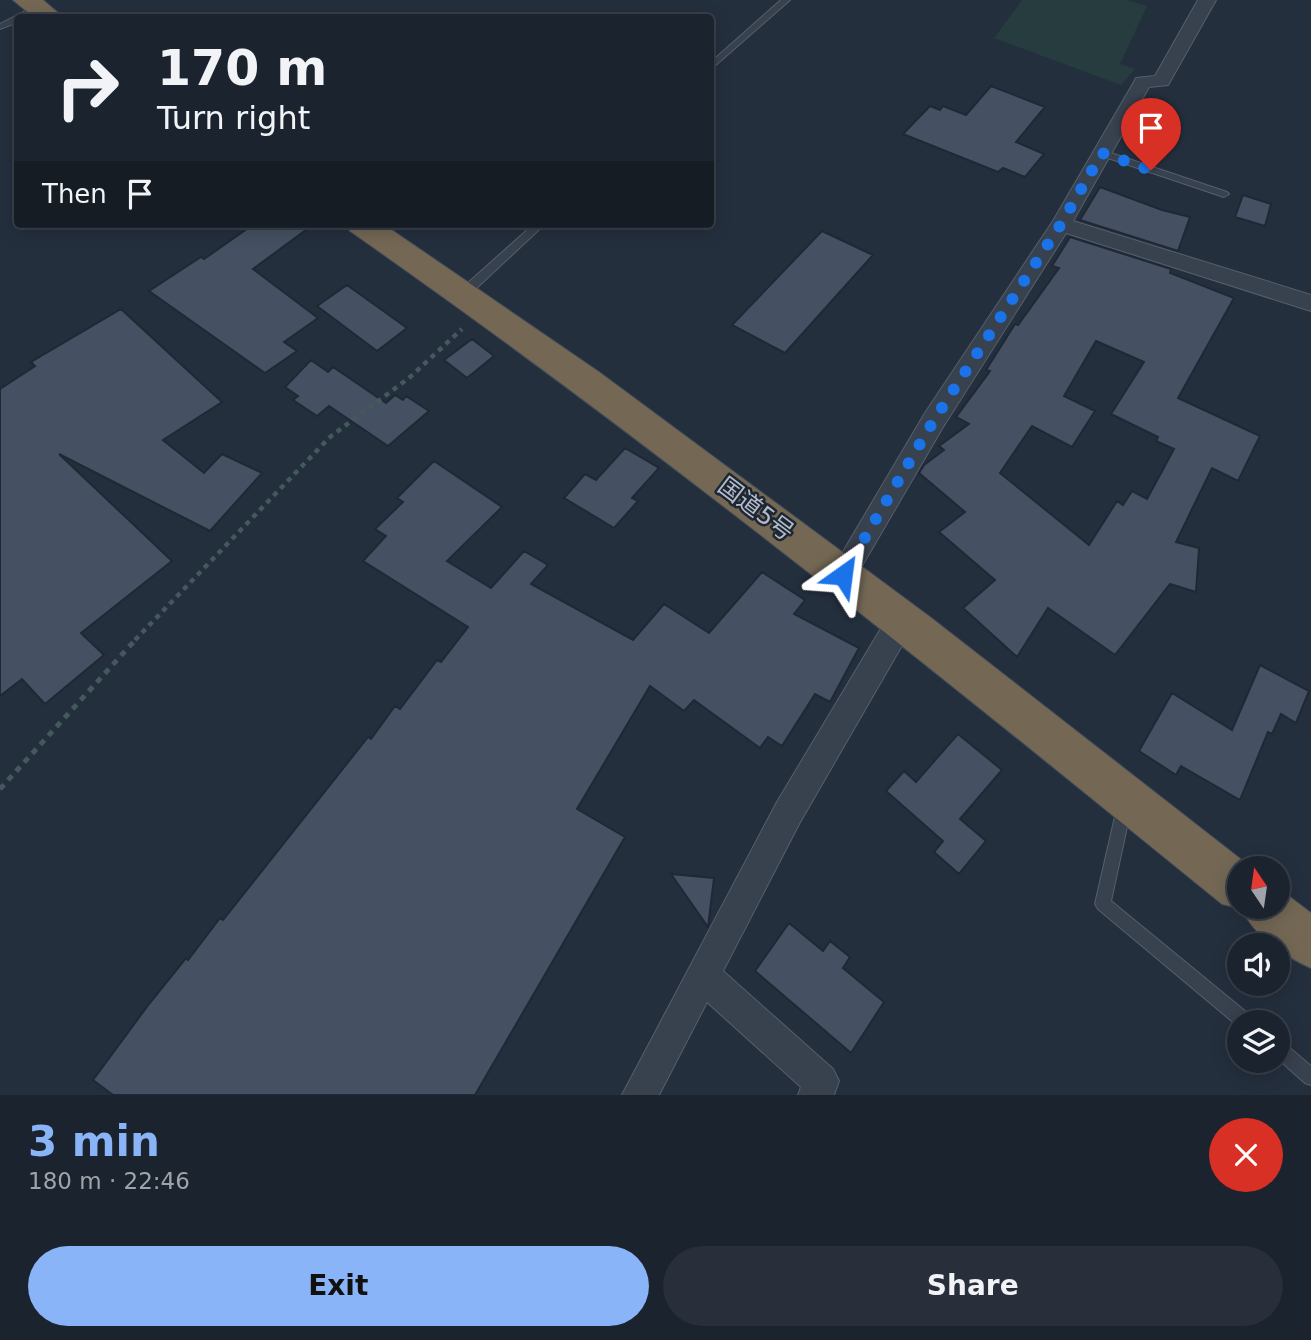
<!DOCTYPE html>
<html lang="en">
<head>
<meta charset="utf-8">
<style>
	body { margin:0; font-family:"DejaVu Sans","Noto Sans JP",sans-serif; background:#282f3a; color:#f1f3f6; height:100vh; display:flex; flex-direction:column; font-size:26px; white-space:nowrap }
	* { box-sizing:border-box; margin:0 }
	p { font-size:23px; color:#a0a4aa }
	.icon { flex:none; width:38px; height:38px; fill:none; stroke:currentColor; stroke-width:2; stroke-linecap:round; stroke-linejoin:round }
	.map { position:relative; height:1095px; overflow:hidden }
	.side { display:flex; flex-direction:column; background:#1b232e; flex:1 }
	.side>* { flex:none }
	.top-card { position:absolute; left:14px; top:14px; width:700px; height:214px; border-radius:7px; box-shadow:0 4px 18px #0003,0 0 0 2px #39404a; background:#1b232e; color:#f1f3f6; overflow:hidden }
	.needle { width:46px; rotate:347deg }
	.fabs { position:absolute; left:1227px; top:856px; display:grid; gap:14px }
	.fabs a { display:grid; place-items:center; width:63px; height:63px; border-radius:50%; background:#1b232e; box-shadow:0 4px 18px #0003,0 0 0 2px #39404a; font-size:35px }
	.pin { position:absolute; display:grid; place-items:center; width:60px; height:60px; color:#fff; margin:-72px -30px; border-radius:50% 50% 50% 0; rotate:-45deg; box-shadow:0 0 7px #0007 }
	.pin .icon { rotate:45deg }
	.me { position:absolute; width:77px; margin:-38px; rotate:31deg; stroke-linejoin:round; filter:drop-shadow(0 0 5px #0008) }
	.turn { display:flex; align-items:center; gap:24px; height:147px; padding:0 28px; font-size:32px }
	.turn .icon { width:91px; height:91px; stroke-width:2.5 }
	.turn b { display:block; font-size:49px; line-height:60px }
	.then { display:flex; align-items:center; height:66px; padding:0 28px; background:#0003; gap:14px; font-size:26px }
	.round { display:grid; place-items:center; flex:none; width:74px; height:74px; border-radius:37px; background:#282f3a }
	.head { display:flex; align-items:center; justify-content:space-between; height:119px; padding:0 28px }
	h1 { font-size:42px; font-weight:800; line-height:52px; color:#8ab4f8 }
	.primary-button { display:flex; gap:14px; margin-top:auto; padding:14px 28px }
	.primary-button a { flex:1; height:80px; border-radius:42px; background:#8ab4f8; color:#111; font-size:28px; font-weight:800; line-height:80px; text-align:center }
	.primary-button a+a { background:#282f3a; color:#f1f3f6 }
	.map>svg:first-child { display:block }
	.green { fill:#263c3f }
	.building { fill:#455162; stroke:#1f2835; stroke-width:2; fill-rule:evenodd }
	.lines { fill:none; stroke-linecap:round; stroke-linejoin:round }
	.lane-casing { stroke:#565f6c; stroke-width:2 }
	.street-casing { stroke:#565f6c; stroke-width:2 }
	.highway-casing { stroke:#434c59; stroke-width:2 }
	.path-far1 { stroke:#44595c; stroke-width:4.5; stroke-dasharray:5 5; stroke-linecap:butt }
	.path { stroke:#44595c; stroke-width:5; stroke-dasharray:6 6; stroke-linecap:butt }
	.lane { fill:#38414e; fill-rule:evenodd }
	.street { fill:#38414e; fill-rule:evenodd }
	.highway { fill:#746855; fill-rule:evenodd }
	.route { stroke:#1a73e8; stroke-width:12; stroke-dasharray:0 21.6 }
	.labels { text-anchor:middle; stroke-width:5; stroke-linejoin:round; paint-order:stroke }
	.street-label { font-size:24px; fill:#b4bcc9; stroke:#1d2633 }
</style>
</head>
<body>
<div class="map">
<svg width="1311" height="1095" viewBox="0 0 1311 1095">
	<rect width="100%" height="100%" fill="#242f3e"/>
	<!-- green -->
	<path class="green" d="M 1022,0 L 1127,0 L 1147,6 L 1120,64 L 1135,69 L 1121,85 L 994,38 Z"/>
	<!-- building -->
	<path class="building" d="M 991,86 L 1045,107 L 1016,142 L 1044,154 L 1025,177 L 1003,168 L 998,172 L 903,134 L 930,106 L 940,110 L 943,106 L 966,115 Z
		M 1100,187 L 1162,210 L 1190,217 L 1178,251 L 1080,220 Z
		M 1243,195 L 1271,204 L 1265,226 L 1235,217 Z
		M 254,224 L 314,224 L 253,269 L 318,318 L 284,342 L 297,351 L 265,373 L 149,291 L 201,257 L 204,259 Z
		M 822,231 L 873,255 L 785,353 L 732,325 Z
		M 1070,237 L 1171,269 L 1170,273 L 1234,298 L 1178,398 L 1260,436 L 1238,481 L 1212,468 L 1176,542 L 1199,548 L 1196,592 L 1170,584 L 1115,655 L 1048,608 L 1017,657 L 963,608 L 995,580 L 939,532 L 965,512 L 919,473 L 924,465 L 944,450 L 939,446 L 969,424 L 956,417 L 990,371 L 986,370 L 1015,324 L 1018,325 L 1059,268 L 1052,266 ZM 1096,341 L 1144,362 L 1111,414 L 1158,437 L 1156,441 L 1174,449 L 1147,499 L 1132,491 L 1123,505 L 1117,501 L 1089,545 L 1000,473 L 1032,426 L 1072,447 L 1095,411 L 1064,396 Z
		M 347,285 L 407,328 L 377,351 L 317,306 Z
		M 121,309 L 222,402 L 163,440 L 204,473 L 222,454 L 262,473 L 210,531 L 59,454 L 172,561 L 81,633 L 104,655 L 45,704 L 22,679 L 0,696 L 0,389 L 35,366 L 31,362 Z
		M 472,339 L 494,356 L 467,378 L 444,360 Z
		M 311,360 L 328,372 L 333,367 L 386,403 L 395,395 L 403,400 L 406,396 L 429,411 L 388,446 L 329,406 L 317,416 L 293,400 L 298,396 L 285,387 Z
		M 625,448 L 659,468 L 632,498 L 638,501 L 614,528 L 564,498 L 585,474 L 596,480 Z
		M 434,461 L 502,507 L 447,561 L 491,588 L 524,551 L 548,565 L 531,584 L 633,640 L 664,604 L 709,633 L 762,572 L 805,600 L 794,614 L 859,648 L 830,702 L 815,694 L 782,746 L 768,737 L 760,748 L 694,700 L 684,711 L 650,686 L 577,809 L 625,837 L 475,1095 L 113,1095 L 93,1080 L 149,1004 L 186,958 L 188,960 L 220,918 L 223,920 L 368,737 L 371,739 L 395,706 L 400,709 L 437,660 L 441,662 L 468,627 L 363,561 L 386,536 L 375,529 L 403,502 L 397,498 Z
		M 1260,665 L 1309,691 L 1296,723 L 1281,714 L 1272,734 L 1268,732 L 1240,800 L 1181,766 L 1176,775 L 1139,751 L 1172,693 L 1232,730 Z
		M 958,734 L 1002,770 L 960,819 L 986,841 L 959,874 L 934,852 L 943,841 L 886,791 L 904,771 L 916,782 Z
		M 671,874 L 714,878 L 708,927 Z
		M 789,923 L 823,951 L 830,941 L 850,957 L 843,968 L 884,1002 L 851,1053 L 755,971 Z"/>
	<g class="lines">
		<!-- lane casing -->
		<g class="lane-casing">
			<path id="lane" d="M 781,0 L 790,0 L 710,70 L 710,63 Z
				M 35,6 L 42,8 L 27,18 L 18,18 L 18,22 L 0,29 L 0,24 Z
				M 1102,150 L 1227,192 L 1229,194 L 1224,197 L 1221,196 L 1099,155 L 1097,153 Z
				M 534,224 L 545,224 L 468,296 L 460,296 L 460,290 Z
				M 1124,801 L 1129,803 L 1131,808 L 1111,901 L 1251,1016 L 1253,1022 L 1239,1022 L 1239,1027 L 1098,909 L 1095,904 L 1117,808 L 1119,803 Z
				M 1278,1041 L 1284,1043 L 1311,1066 L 1311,1085 L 1305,1083 L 1278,1059 Z"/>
		</g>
		<!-- street casing -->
		<g class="street-casing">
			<path id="street" d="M 1198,0 L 1216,0 L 1168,85 L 1149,87 L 1073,221 L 1311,295 L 1311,311 L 1066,233 L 943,427 L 852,583 L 843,587 L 834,583 L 830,575 L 834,567 L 925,413 L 1053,221 L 1134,82 L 1136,78 L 1155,76 Z
				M 902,607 L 912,610 L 916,619 L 912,628 L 799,824 L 723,971 L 833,1069 L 839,1081 L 834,1095 L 798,1095 L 801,1087 L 707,1002 L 659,1095 L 622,1095 L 777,802 L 892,610 Z"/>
		</g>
		<!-- highway casing -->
		<g class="highway-casing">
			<path id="highway" d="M 13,0 L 43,0 L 64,18 L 35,18 Z
				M 346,224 L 383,224 L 599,372 L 930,617 L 1252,868 L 1239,868 L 1239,906 L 1278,906 L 1278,888 L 1311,913 L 1311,968 C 1287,958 1252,934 1242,909 L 1222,904 C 937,672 652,442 350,231 Z"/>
		</g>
		<!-- path-far1 -->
		<path class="path-far1" d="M 135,640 L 330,437 L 409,378 L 462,329"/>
		<!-- path -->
		<path class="path" d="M 0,789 L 137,638"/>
		<!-- lane -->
		<use href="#lane" class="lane"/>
		<!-- street -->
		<use href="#street" class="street"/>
		<!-- highway -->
		<use href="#highway" class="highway"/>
	</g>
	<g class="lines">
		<!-- route -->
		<path class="route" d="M 843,575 L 934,420 L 1061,224 L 1102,153 L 1151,170"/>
	</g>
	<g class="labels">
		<!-- street labels -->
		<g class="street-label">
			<text transform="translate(756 509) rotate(37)" y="8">国道5号</text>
		</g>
	</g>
</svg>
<div class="fabs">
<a><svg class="needle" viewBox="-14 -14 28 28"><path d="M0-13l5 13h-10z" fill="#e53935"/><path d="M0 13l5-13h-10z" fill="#a0a4aa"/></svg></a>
<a><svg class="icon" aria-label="sound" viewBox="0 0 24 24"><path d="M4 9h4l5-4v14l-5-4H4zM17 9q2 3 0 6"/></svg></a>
<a><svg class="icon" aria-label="layers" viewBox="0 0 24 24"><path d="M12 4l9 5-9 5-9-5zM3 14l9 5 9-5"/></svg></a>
</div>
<div class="pin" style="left:1151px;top:170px;background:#d93025"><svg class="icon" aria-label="arrive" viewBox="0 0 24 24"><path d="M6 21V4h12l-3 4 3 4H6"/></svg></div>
<svg class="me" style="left:843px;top:575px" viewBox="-20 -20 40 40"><path d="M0-17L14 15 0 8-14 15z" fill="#1a73e8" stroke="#fff" stroke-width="4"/></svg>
<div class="top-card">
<div class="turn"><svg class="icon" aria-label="right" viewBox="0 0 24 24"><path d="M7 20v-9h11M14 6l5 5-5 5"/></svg><div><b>170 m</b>Turn right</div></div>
<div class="then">Then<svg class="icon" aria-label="arrive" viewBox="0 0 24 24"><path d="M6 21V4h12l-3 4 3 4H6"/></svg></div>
</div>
</div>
<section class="side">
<div class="head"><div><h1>3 min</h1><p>180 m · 22:46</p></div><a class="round" style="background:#d93025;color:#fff"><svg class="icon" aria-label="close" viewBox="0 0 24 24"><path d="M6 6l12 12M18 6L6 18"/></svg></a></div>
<div class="primary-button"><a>Exit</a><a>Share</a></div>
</section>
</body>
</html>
